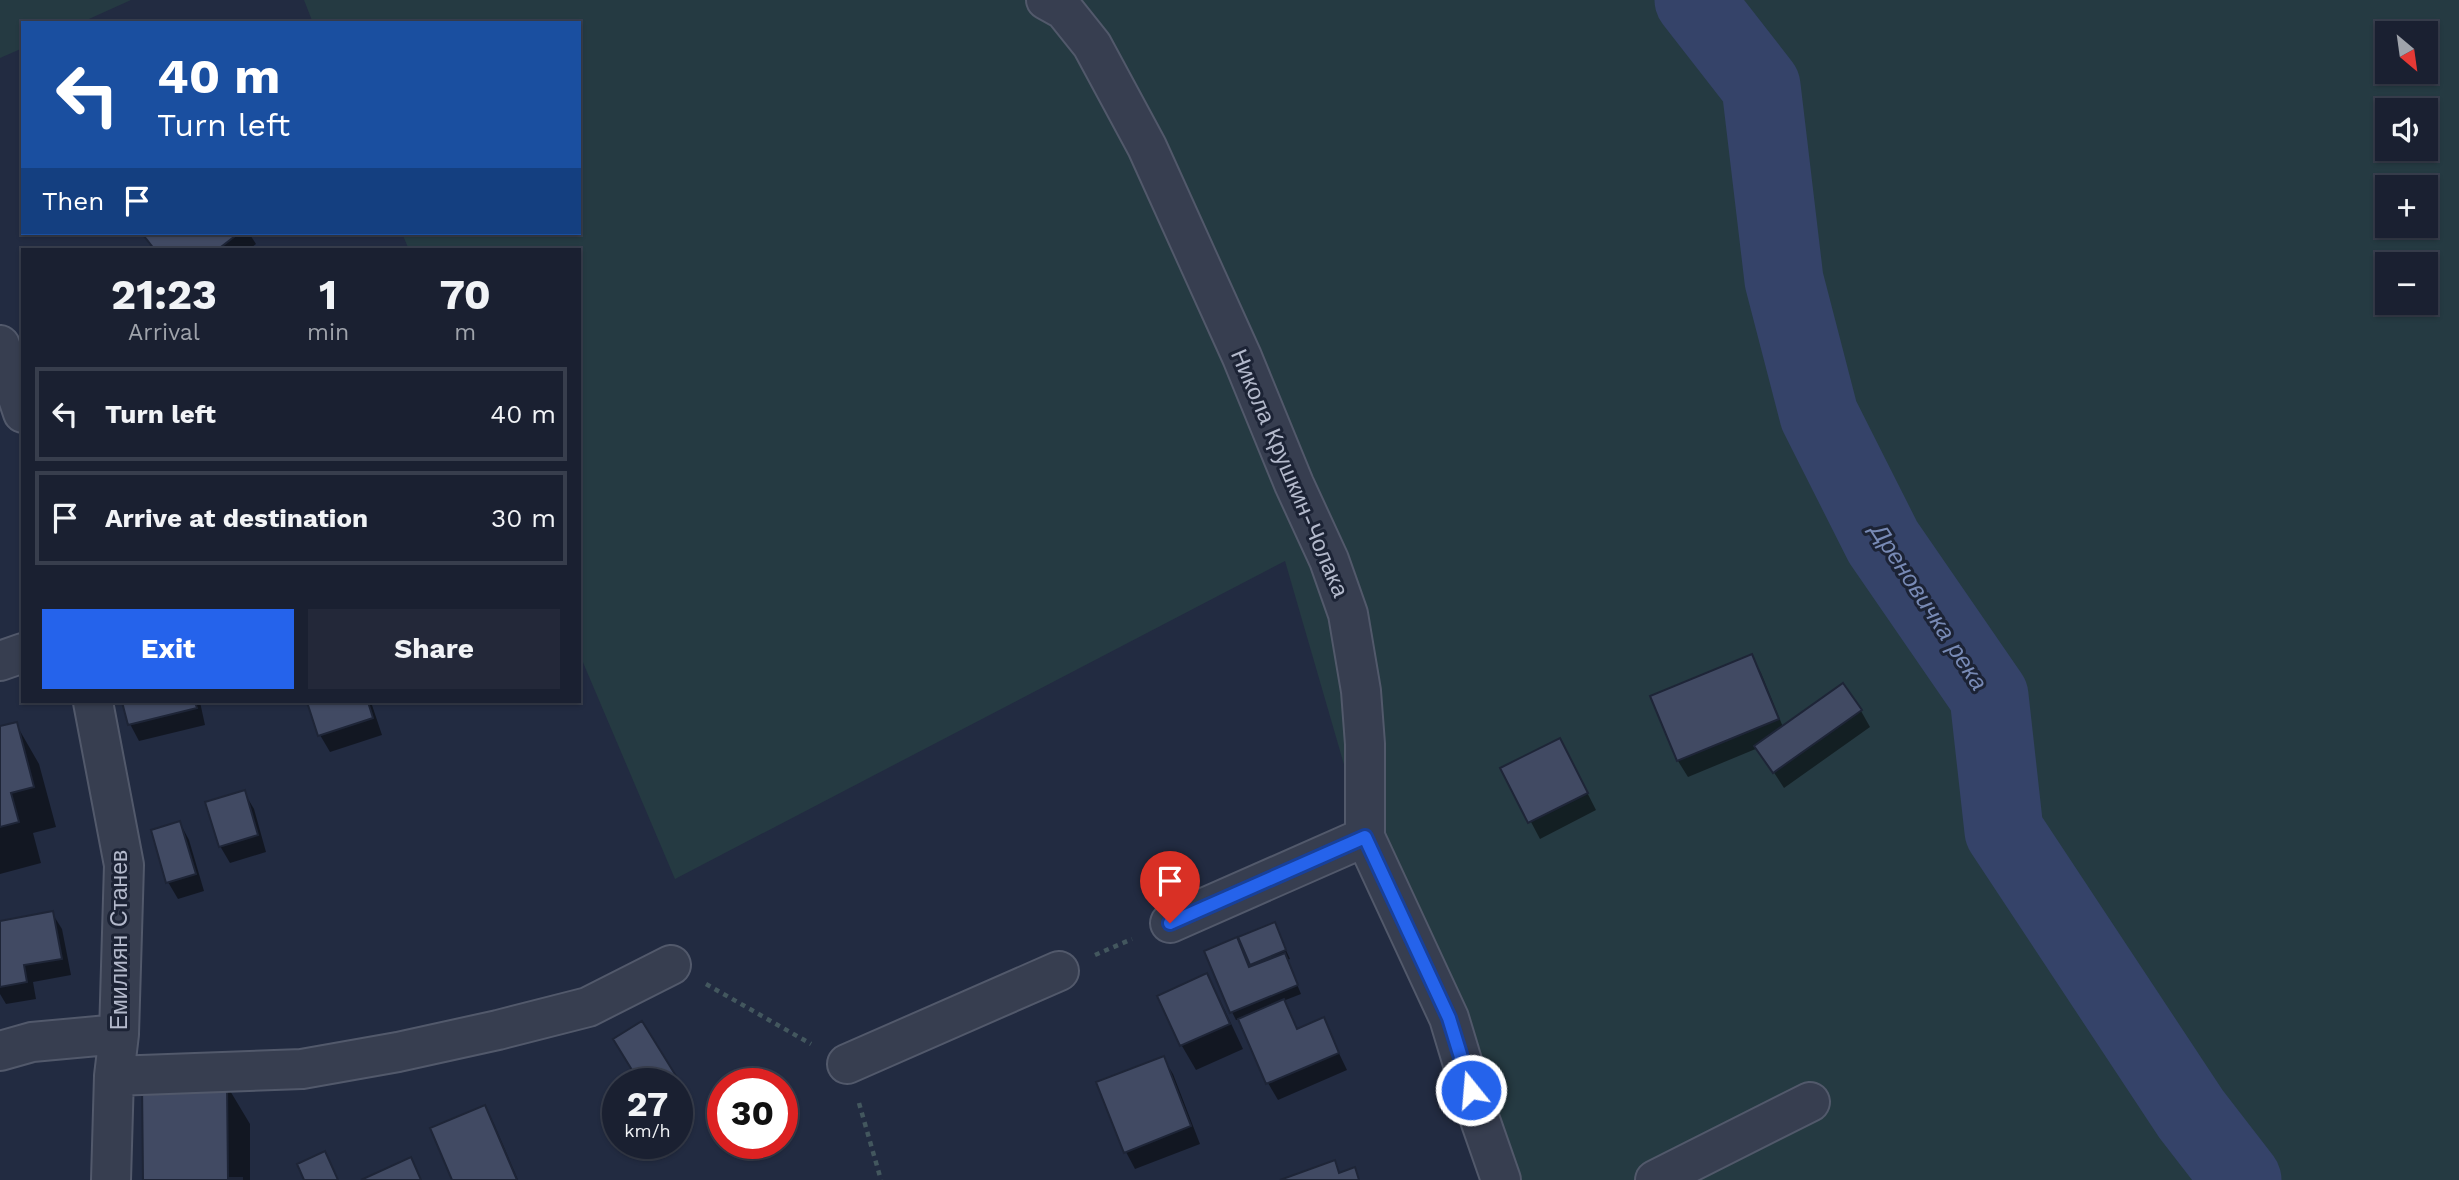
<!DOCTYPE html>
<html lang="en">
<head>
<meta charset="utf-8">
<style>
	body { margin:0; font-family:"Work Sans",sans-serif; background:#232839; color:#f1f3f6; height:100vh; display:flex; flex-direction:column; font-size:26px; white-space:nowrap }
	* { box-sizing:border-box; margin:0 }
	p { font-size:23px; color:#9fa3ab }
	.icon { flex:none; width:38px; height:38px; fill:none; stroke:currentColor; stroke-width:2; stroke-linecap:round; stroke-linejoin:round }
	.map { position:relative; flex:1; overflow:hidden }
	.panel { position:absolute; left:21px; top:248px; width:560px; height:455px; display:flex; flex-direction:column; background:#1a2031; border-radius:0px; box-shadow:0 2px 5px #0004,0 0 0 2px #383e4d }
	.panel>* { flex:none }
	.guide { position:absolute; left:21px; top:21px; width:560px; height:214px; border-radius:0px; box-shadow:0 2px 5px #0004,0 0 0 2px #383e4d; background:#1a4fa0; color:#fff; overflow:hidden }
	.needle { width:46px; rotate:151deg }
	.buttons { position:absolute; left:2375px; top:21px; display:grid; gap:14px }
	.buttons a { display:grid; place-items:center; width:63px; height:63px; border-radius:0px; background:#1a2031; box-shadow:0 2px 5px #0004,0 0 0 2px #383e4d; font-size:35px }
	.speed { position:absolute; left:602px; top:1068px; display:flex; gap:14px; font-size:35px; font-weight:700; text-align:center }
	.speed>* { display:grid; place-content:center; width:91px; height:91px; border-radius:50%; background:#1a2031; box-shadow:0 2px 5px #0004,0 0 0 2px #383e4d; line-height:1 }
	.speed small { font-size:18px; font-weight:400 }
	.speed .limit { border:10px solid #d22; background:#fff; color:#111 }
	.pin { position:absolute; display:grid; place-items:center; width:60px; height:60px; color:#fff; margin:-72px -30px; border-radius:50% 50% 50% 0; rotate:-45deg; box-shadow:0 0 7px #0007 }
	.pin .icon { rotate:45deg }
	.me { position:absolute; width:77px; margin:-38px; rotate:343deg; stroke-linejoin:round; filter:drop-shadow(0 0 5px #0008) }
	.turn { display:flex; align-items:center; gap:24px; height:147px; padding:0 21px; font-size:32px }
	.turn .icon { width:91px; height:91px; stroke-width:2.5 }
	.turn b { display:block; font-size:49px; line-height:60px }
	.then { display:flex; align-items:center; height:66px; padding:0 21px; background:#0003; gap:14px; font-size:26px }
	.eta { display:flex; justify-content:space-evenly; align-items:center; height:119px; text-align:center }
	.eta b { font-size:42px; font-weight:700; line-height:49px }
	.action { display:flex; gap:14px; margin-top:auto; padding:14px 21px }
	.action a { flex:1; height:80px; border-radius:0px; background:#2563eb; color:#fff; font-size:28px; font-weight:700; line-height:80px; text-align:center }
	.action a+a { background:#232839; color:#f1f3f6 }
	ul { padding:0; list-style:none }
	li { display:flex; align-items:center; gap:21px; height:94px; margin:0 14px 10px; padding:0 7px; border:4px solid #383e4d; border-radius:0px }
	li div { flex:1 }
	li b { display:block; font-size:26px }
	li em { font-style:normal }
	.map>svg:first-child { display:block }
	.green { fill:#253a42; fill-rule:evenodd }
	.shadow { fill:#0007 }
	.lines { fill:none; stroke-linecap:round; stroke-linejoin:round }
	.river { stroke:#354369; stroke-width:79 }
	.building { fill:#414a63; stroke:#1e2537; stroke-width:2 }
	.minor-casing { stroke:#52596b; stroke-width:42 }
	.path { stroke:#43575e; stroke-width:4.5; stroke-dasharray:5 5; stroke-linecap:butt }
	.minor { stroke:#373e50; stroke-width:38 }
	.route-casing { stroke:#184099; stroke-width:18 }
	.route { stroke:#2563eb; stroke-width:12 }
	.labels { text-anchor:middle; stroke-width:6; stroke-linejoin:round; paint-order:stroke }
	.street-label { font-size:23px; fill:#b3b9cb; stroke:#1c2335 }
	.water-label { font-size:24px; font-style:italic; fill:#788ab5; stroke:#1c2335 }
</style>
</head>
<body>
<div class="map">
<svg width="2459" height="1180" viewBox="0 0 2459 1180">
	<rect width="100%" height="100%" fill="#222b41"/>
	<!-- green -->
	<path class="green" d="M 0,0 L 131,0 L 80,23 L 23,23 L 23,48 L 0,58 Z
		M 304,0 L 2459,0 L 2459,1180 L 1501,1180 L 1365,837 L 1285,561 L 675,879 L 579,653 L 579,250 L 409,250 L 402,233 L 579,233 L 579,23 L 313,23 ZM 2387,33 L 2426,33 L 2426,72 L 2387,72 ZM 2387,110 L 2426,110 L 2426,149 L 2387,149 ZM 2387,187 L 2426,187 L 2426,226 L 2387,226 ZM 2387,264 L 2426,264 L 2426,303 L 2387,303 Z"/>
	<!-- shadow -->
	<path class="shadow" d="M 151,233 L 249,233 L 256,244 L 248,250 L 154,250 L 147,237 Z
		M 1751,656 L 1761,673 L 1783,727 L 1861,711 L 1870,727 L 1784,788 L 1758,748 L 1688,777 L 1678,761 Z
		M 124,702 L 200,702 L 205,725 L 139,741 L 130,724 Z
		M 309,702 L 371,702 L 382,735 L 330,752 L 320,735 Z
		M 16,724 L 39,764 L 56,827 L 33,833 L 41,863 L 0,874 L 0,728 Z
		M 1569,757 L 1596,810 L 1540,839 L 1503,769 Z
		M 244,792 L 254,809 L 266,852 L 230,863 L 220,846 Z
		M 180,823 L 189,840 L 204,891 L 178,899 L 168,882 Z
		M 52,913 L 62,929 L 71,975 L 33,982 L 36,999 L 6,1004 L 0,994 L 0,923 Z
		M 1274,924 L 1290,959 L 1287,960 L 1301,994 L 1283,1001 L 1298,1030 L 1323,1020 L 1347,1070 L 1278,1100 L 1268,1083 L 1240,1019 L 1236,1020 L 1232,1012 L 1207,952 Z
		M 1206,975 L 1220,1000 L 1243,1049 L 1196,1070 L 1182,1046 L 1159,996 Z
		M 615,1040 L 679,1084 L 689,1101 L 677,1108 L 677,1083 L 641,1083 Z
		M 1163,1058 L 1173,1074 L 1200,1144 L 1135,1169 L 1126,1152 Z
		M 226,1084 L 250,1124 L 250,1180 L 145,1180 Z
		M 485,1107 L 494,1124 L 518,1180 L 454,1180 Z"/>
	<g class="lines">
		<!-- river -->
		<path class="river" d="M 1694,0 L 1761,86 L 1784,280 L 1819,415 L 1883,542 L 1989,696 L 2004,831 L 2191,1114 L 2242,1180"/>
	</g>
	<!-- building -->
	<path class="building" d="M 149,233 L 239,233 L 217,250 L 155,250 L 144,236 Z
		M 1752,654 L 1779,719 L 1677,761 L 1650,696 Z
		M 1843,683 L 1862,710 L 1773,773 L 1754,746 Z
		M 122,702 L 195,702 L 197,708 L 128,725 Z
		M 307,702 L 368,702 L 373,718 L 318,736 Z
		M 17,722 L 34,787 L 11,793 L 19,822 L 0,827 L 0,726 Z
		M 1560,738 L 1588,793 L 1528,823 L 1500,768 Z
		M 245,790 L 258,835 L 219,847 L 205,802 Z
		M 180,821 L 196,874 L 166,883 L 151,830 Z
		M 53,911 L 62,959 L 24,965 L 27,982 L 0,987 L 0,921 Z
		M 1275,922 L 1286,950 L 1250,965 L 1238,937 Z
		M 1237,937 L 1249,967 L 1285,953 L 1298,985 L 1230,1013 L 1204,951 Z
		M 1207,973 L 1230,1024 L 1180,1046 L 1157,996 Z
		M 1284,999 L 1297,1029 L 1324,1017 L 1339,1053 L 1266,1084 L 1238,1019 Z
		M 642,1021 L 681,1084 L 677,1086 L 677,1083 L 640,1083 L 613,1039 Z
		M 1164,1056 L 1191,1126 L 1124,1153 L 1096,1082 Z
		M 227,1082 L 228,1178 L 242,1178 L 242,1180 L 143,1180 L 142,1084 Z
		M 485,1105 L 517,1180 L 452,1180 L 430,1128 Z
		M 325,1151 L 338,1180 L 304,1180 L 297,1164 Z
		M 411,1157 L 421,1180 L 361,1180 Z
		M 1335,1160 L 1339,1173 L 1355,1167 L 1359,1180 L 1280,1180 Z"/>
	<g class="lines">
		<!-- minor casing -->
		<g class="minor-casing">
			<path id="minor" d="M 1046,0 L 1064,10 L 1092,45 L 1147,147 L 1242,357 L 1294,484 L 1329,560 L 1348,614 L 1361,691 L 1365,744 L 1365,837 L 1449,1018 L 1478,1114 L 1501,1180
				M 0,345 L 23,413
				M 0,661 L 23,653
				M 93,702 L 124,865 L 119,1034 L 114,1076 L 111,1180
				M 1170,923 L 1365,837
				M 0,1051 L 32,1042 L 119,1034
				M 847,1064 L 1059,971
				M 114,1076 L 302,1069 L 398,1052 L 498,1030 L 588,1007 L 671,965
				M 1655,1180 L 1810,1102"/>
		</g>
		<!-- path -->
		<path class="path" d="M 1095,955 L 1132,939
			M 706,984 L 811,1044
			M 859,1103 L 881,1180"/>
		<!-- minor -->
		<use href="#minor" class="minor"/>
	</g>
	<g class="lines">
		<!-- route casing -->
		<g class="route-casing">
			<path id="route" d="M 1170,923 L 1365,837 L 1449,1018 L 1471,1090"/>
		</g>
		<!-- route -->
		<use href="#route" class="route"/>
	</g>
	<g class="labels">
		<!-- street labels -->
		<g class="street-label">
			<text transform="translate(1290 473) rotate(67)" y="8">Никола Крушкин-Чолака</text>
			<text transform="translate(119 940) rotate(-90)" y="8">Емилиян Станев</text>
		</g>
		<!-- water labels -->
		<g class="water-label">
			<text transform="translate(1929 607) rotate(57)" y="8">Дреновичка река</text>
		</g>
	</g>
</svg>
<div class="buttons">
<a><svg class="needle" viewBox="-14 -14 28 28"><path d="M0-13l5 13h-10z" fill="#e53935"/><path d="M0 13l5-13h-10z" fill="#9fa3ab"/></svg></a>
<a><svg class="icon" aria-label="sound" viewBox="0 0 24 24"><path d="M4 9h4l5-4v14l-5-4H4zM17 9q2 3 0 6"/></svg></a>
<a>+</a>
<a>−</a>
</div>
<div class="speed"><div>27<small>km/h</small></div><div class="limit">30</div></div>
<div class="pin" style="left:1170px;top:923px;background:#d93025"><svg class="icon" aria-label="arrive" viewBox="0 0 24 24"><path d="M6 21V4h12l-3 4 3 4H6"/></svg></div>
<svg class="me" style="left:1471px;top:1090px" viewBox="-20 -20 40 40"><circle r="17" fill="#2563eb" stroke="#fff" stroke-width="3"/><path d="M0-11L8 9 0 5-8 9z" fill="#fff"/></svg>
<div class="guide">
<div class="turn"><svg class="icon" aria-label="left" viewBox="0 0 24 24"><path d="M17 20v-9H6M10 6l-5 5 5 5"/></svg><div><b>40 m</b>Turn left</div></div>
<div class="then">Then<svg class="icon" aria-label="arrive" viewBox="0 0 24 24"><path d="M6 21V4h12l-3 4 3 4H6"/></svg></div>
</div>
<section class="panel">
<div class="eta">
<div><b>21:23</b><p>Arrival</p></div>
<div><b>1</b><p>min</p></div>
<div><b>70</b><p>m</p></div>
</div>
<ul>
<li><svg class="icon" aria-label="left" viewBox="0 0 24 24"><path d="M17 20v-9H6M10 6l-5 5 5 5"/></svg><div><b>Turn left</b></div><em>40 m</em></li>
<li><svg class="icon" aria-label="arrive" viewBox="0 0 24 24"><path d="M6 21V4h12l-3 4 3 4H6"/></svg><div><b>Arrive at destination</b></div><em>30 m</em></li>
</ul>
<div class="action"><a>Exit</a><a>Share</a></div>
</section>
</div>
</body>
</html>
